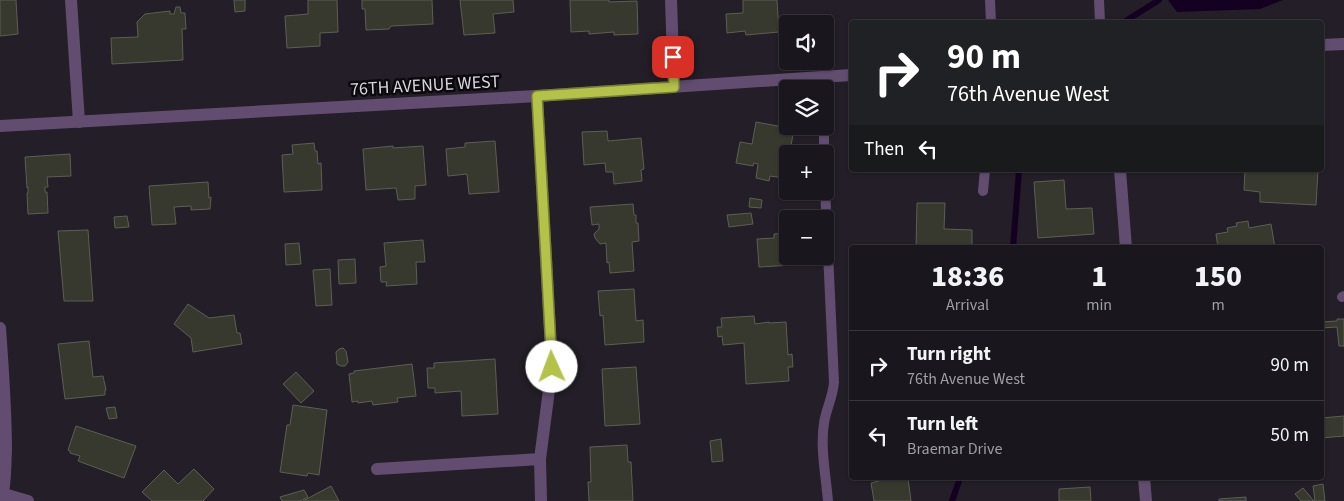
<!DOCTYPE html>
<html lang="en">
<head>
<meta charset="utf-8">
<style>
	body { margin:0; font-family:"Source Sans 3",sans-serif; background:#231f26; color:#f1f3f6; height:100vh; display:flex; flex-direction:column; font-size:19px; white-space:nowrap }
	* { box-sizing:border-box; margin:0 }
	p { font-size:16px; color:#9f9fa4 }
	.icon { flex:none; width:28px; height:28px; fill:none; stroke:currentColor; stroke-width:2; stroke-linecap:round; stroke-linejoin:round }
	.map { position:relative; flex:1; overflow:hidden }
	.sheet { position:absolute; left:849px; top:245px; width:475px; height:235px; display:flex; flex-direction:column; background:#1a161d; border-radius:5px; box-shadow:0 1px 4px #0004,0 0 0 1px #38353b }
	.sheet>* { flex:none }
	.hud { position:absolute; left:849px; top:20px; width:475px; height:152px; border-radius:5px; box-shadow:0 1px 4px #0004,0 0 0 1px #38353b; background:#202124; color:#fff; overflow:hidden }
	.tools { position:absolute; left:779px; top:15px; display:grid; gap:10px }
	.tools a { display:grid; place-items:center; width:55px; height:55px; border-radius:5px; background:#1a161d; box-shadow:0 1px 4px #0004,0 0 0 1px #38353b; font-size:25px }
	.pin { position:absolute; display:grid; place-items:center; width:42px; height:42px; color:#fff; margin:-21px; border-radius:10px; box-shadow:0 2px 8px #0006 }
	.me { position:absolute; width:55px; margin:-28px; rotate:358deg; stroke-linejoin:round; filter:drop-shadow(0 0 4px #0008) }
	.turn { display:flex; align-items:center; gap:18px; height:105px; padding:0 15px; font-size:22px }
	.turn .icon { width:65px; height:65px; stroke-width:2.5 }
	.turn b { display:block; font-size:35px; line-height:42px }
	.then { display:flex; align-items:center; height:48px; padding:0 15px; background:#0003; gap:10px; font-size:19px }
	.eta { display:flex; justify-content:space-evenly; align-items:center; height:85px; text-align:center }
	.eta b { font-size:30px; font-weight:800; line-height:35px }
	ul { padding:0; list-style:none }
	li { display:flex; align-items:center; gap:15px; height:70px; padding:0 15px; border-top:1px solid #38353b }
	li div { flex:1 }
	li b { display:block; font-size:19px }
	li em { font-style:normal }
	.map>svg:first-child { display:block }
	.water { fill:#140021 }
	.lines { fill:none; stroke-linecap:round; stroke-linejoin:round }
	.stream { stroke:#140021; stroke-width:6 }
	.building { fill:#37392e; stroke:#5d5f53 }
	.service { stroke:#624d71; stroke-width:10 }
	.minor { stroke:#624d71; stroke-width:12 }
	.tertiary { stroke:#624d71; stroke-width:12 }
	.route-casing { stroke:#767e30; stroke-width:12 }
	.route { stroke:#b5c24a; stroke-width:9 }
	.labels { text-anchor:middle; stroke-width:5; stroke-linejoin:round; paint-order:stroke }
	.street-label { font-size:18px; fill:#d8d5db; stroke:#0b090d }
</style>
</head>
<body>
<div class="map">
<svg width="1344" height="501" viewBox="0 0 1344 501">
	<rect width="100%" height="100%" fill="#231e27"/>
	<!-- water -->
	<path class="water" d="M 1168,0 L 1283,0 L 1260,9 L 1177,12 Z"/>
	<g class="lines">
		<!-- stream -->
		<path class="stream" d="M 1124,22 L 1159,0
			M 1013,248 L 1019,170
			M 952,501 L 960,478"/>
	</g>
	<!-- building -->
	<path class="building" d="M 0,0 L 16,0 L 18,34 L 0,36 Z
		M 234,0 L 245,0 L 245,11 L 235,12 Z
		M 308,0 L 337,0 L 338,32 L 320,33 L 320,46 L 287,48 L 285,16 L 308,14 Z
		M 362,0 L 432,0 L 433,24 L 391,26 L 389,29 L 366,30 L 365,9 L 362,9 Z
		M 460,0 L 513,0 L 514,12 L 493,14 L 495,33 L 464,35 Z
		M 570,0 L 609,0 L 609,2 L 637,1 L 638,34 L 614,35 L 614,32 L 589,34 L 589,31 L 571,32 Z
		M 743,0 L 777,0 L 779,32 L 746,35 L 745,31 L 727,33 L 726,14 L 743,13 Z
		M 176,7 L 180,7 L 181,13 L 185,13 L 186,29 L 182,29 L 183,60 L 112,64 L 111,38 L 138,37 L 137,22 L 145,14 L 170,11 L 170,14 L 174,14 Z
		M 756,122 L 794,129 L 790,151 L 788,154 L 784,178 L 770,176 L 769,181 L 756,178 L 758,164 L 754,163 L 753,166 L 736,163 L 740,142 L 752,144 Z
		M 607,131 L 608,141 L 641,138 L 644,169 L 641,170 L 642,181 L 614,184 L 613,172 L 606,172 L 605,163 L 584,165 L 582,132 Z
		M 495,141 L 499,192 L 469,194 L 467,174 L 448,176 L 446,149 L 465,147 L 465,143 Z
		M 314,143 L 315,151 L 317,151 L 318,164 L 321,163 L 322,190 L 284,192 L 282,155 L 293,154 L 292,145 Z
		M 393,146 L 393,148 L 423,146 L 426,185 L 415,186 L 415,199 L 398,200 L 396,188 L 366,190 L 363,149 Z
		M 70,154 L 71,176 L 47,177 L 48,187 L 45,187 L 45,192 L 47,192 L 48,213 L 28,214 L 27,193 L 28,193 L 28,187 L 27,188 L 25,157 Z
		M 1245,170 L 1318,170 L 1316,205 L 1260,202 L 1260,192 L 1244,190 Z
		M 1064,180 L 1066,209 L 1092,208 L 1094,234 L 1038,238 L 1034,182 Z
		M 208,182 L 209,198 L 211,197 L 210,209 L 191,210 L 191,206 L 174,207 L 176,224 L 152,225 L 149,186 Z
		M 750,198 L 762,200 L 761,208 L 749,207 Z
		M 917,203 L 945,203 L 944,229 L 972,230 L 972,248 L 916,248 Z
		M 633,204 L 634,215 L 636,215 L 636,223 L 638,223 L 639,241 L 632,242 L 634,271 L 610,273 L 609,262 L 607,263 L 606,243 L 600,244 L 595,238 L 594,234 L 599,229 L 599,224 L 592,225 L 590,207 Z
		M 751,213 L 753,224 L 729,227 L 727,215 Z
		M 127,216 L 129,227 L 115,228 L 114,217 Z
		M 1248,221 L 1249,228 L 1271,224 L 1275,248 L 1218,248 L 1216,234 L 1228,232 L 1227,228 L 1237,226 L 1236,223 Z
		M 88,230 L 93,301 L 64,301 L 58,231 Z
		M 788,233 L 788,256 L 810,256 L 810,264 L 759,267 L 757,239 L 774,238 L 774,234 Z
		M 423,240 L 425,262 L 416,262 L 417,284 L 386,286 L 387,282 L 381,282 L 380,267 L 386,266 L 384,243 Z
		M 299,243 L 301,264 L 286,265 L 285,244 Z
		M 355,259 L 356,283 L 339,284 L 338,260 Z
		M 330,269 L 332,305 L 316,306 L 313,270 Z
		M 634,289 L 636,321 L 643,320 L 644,342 L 605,345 L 603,315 L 600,316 L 598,291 Z
		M 188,304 L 209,318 L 234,315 L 237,333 L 240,333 L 242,344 L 193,352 L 191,338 L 174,324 Z
		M 754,316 L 755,324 L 769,322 L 769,323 L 786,322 L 788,355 L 792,354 L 793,367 L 788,367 L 789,381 L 746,384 L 744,343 L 723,345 L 722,336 L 718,337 L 717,327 L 722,327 L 721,318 Z
		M 1337,319 L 1344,319 L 1344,346 L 1339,346 L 1337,327 L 1321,328 L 1321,322 L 1337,321 Z
		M 89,341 L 93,377 L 103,376 L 106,390 L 105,390 L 105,395 L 65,399 L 58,344 Z
		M 343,348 L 346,351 L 348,362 L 345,366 L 341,366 L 337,364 L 336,352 L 339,349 Z
		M 495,359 L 498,414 L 462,416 L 461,391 L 435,393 L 435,388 L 428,388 L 427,368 L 434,368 L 434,363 Z
		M 412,364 L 416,396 L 397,398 L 398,402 L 373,405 L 372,401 L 358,403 L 358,401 L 352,402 L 349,374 L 354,373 L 354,371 Z
		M 636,367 L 640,424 L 605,426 L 602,369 Z
		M 296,372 L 314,391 L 301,403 L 283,384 Z
		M 293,405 L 327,410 L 319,475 L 308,473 L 307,476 L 280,472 L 287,425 L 290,425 Z
		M 115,407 L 117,418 L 109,419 L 106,408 Z
		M 1344,416 L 1344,436 L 1321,438 L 1321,418 Z
		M 76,426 L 136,446 L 124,478 L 78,461 L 80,456 L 70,453 L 70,451 L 68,450 Z
		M 721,439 L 723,461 L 712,462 L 710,441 Z
		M 627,445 L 628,462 L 631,462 L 633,501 L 589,501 L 588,482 L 591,482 L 590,447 Z
		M 194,469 L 214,489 L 203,501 L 152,501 L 142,492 L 164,470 L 178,484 Z
		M 874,478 L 908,478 L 911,501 L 874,501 L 871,483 L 879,481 L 878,479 L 874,479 Z
		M 1323,484 L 1325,501 L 1315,501 L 1313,486 Z
		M 331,486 L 339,501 L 303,501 Z
		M 1090,487 L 1091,501 L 1059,501 L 1059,489 Z
		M 1303,488 L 1314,501 L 1301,501 L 1295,494 Z
		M 304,490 L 308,497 L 300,501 L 282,501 L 280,497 Z
		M 1246,497 L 1246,501 L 1219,501 L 1219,499 Z"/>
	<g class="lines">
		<!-- service -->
		<path class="service" d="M 990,0 L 991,22
			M 1099,0 L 1100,22
			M 824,77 L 824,89
			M 824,126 L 824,154
			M 825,188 L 834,382 C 833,397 826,409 824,423 C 820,447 826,477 828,501
			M 983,191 L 985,170
			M 1342,297 L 1344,296"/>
		<!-- minor -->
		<path class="minor" d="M 71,0 L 79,122
			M 671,0 L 674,87
			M 537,96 L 552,367 L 540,459 L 541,501
			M 1120,170 L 1126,248
			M 0,328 C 3,369 6,410 6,451 C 5,467 6,486 1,501
			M 377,469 L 540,459
			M 1144,478 L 1146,501
			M 4,494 L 28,501"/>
		<!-- tertiary -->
		<path class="tertiary" d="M 1321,45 L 1344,44
			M 0,126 L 537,96 L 851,75"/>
	</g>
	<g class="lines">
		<!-- route casing -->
		<g class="route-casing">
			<path id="route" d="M 552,367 L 537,96 L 674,87 L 673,57"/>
		</g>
		<!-- route -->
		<use href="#route" class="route"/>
	</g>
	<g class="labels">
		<!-- street labels -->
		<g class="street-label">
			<text transform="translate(425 85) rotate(-3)" y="6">76TH AVENUE WEST</text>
		</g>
	</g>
</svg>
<div class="tools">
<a><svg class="icon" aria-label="sound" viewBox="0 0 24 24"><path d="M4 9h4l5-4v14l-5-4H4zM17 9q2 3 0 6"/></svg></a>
<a><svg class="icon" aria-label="layers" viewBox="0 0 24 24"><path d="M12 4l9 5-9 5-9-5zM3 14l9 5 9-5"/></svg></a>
<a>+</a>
<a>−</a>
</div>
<div class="pin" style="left:673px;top:57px;background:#d93025"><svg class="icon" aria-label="arrive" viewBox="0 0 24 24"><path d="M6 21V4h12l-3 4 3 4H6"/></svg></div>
<svg class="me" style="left:552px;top:367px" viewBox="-20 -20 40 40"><circle r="19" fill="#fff"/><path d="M0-13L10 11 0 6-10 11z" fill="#b5c24a"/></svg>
<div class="hud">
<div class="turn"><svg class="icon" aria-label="right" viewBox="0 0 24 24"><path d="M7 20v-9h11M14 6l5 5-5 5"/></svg><div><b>90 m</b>76th Avenue West</div></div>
<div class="then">Then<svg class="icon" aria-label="left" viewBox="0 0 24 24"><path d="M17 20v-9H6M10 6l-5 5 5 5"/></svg></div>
</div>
<section class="sheet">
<div class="eta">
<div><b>18:36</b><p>Arrival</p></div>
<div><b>1</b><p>min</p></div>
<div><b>150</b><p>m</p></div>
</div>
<ul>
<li><svg class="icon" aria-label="right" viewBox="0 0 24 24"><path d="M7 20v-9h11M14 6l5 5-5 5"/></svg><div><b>Turn right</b><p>76th Avenue West</p></div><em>90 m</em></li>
<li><svg class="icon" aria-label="left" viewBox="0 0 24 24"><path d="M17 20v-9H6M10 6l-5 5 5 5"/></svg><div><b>Turn left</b><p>Braemar Drive</p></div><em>50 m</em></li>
</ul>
</section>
</div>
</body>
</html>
